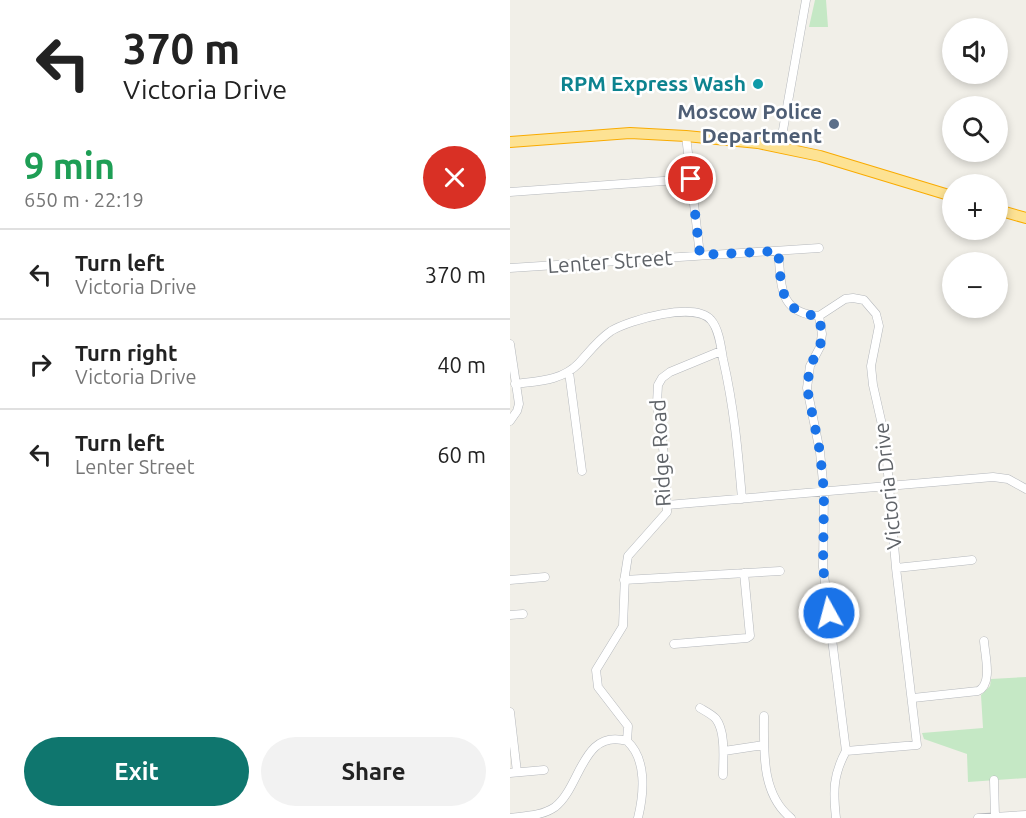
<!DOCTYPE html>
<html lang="en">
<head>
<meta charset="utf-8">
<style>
	body { margin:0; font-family:Ubuntu,sans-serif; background:#f2f2f2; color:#222; height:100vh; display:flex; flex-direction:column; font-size:22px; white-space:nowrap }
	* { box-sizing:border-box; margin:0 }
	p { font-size:20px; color:#767676 }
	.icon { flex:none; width:33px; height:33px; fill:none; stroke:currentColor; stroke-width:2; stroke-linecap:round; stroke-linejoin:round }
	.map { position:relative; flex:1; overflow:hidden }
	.panel { display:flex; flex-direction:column; background:#fff; width:510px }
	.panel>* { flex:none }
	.top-card { background:#fff; color:#222; overflow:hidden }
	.buttons { position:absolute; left:432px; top:18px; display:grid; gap:12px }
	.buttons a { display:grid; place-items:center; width:66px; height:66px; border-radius:50%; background:#fff; box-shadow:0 3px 9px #0003; font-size:30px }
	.pin { position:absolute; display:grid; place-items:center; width:51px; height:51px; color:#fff; margin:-26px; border:3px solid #fff; border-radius:50%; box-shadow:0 2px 6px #0007 }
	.me { position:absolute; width:66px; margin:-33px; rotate:353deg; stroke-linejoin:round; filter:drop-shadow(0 0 4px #0008) }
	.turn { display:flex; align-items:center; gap:21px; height:126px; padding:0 24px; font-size:27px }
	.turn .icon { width:78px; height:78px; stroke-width:2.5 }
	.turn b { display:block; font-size:42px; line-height:51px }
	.round { display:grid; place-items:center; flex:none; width:63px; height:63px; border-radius:32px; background:#f2f2f2 }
	.head { display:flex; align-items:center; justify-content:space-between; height:102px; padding:0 24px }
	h1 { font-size:36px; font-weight:700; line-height:45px; color:#1e9e55 }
	.button { display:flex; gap:12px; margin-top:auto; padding:12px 24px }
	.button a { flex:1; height:69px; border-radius:36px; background:#0f766e; color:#fff; font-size:24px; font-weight:700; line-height:69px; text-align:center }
	.button a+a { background:#f2f2f2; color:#222 }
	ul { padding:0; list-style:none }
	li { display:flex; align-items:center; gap:18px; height:90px; padding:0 24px; border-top:2px solid #e0e0e0 }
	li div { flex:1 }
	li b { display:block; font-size:22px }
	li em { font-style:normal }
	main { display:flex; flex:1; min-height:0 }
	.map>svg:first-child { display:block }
	.green { fill:#c5e8c5 }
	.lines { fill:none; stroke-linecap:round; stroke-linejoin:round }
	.minor-casing { stroke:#b5b8bc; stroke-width:9 }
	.highway-casing { stroke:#f9ab00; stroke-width:12 }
	.minor { stroke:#fff; stroke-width:8 }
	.highway { stroke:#fde293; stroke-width:10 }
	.route { stroke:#1a73e8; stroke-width:10; stroke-dasharray:0 18 }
	.culture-dot { fill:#0f9aa8; stroke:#fff; stroke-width:2 }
	.service-dot { fill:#5c6f8a; stroke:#fff; stroke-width:2 }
	.labels { text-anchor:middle; stroke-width:5; stroke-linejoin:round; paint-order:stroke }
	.culture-label { font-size:21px; font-weight:bold; fill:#0d838f; stroke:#fff; text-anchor:end }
	.service-label { font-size:21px; font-weight:bold; fill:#4e5e75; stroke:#fff; text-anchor:end }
	.street-label { font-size:21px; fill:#5f6368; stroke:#fff }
</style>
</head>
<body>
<main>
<section class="panel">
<div class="top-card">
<div class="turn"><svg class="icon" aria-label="left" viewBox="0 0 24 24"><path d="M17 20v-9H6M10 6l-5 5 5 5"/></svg><div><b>370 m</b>Victoria Drive</div></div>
</div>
<div class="head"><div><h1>9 min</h1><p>650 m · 22:19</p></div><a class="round" style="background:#d93025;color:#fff"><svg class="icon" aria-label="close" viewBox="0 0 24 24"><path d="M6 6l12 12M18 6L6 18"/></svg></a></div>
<ul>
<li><svg class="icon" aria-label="left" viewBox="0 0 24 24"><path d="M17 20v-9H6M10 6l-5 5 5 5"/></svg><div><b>Turn left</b><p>Victoria Drive</p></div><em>370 m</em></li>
<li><svg class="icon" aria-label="right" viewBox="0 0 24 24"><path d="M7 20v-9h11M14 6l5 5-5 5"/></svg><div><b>Turn right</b><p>Victoria Drive</p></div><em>40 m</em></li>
<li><svg class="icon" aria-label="left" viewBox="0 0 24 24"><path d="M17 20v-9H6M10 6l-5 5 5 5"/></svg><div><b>Turn left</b><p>Lenter Street</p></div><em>60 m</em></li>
</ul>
<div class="button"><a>Exit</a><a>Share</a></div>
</section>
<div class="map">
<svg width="516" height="818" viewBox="0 0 516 818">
	<rect width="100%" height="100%" fill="#f1efe8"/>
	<!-- green -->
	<path class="green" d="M 305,0 L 316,0 L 318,27 L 299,27 Z
		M 516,677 L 516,778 L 458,782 L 457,754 L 414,739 L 412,733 L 473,728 L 471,695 L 480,686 L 481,679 Z"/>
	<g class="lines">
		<!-- minor casing -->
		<g class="minor-casing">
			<path id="minor" d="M 176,136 L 190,255
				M 270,147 L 296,0
				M 0,192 L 181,179
				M 268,251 C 272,284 267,313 309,316 L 335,299 L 343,298 L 354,300 L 366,314 L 369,326 L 361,366 L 363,385 L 375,438 L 386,568 L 407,745 L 336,751
				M 0,268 L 309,248
				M 309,316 L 312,334 L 310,347 L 300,366 L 297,388 L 310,452 L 314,492 L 313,567 L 336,751 C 323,775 323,791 326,818
				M 0,344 L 9,404 L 7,411 L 0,421
				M 59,372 L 72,471
				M 5,384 C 28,381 52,381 69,363 C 79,352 88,340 101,331 C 119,320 185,301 201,320 C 209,329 211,347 213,359 C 224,407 228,451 232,499
				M 157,505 L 483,477 L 498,479 L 516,489
				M 386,568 L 462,560
				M 0,580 L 35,577
				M 114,580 L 270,571
				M 0,615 L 13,614
				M 164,644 L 237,638 L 240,636 L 234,573
				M 403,698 L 468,691 C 483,684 475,656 474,641
				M 190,708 C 195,711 203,715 206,719 C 216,732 213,760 213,775
				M 0,712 L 7,772
				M 254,716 C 254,751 251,794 281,818
				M 117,741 L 118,726 L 88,687 L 86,670 L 113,626 L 115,575 L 118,556 L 157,512 L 155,463 L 147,403 L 148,385 L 152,378 L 160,372 L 211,351
				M 214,751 L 254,745
				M 0,773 L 34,770
				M 484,780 L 485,817
				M 0,818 C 15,816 32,816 45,807 C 71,787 72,728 117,741 C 137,759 134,793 128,818
				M 468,818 L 516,815"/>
		</g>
		<!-- highway casing -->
		<g class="highway-casing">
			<path id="highway" d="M 0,142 L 120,133 L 176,136 L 248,143 L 310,156 L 442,196
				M 488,210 L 516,218"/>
		</g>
		<!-- minor -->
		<use href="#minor" class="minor"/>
		<!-- highway -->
		<use href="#highway" class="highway"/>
	</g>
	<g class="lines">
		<!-- route -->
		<path class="route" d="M 181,179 L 190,255 L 268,251 C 272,284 267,313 309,316 L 312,334 L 310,347 L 300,366 L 297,388 L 310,452 L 314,492 L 313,567 L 319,613"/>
	</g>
	<!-- markers -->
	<circle class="culture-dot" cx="248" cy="84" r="6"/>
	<circle class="service-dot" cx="324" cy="124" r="6"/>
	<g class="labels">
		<!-- culture labels -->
		<g class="culture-label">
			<text x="236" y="91">RPM Express Wash</text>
		</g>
		<!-- service labels -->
		<g class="service-label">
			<text x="312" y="119">Moscow Police<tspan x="312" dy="24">Department</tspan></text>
		</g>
		<!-- street labels -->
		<g class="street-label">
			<text transform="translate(100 262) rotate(-4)" y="7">Lenter Street</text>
			<text transform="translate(151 453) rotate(-93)" y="7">Ridge Road</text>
			<text transform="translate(378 486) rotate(-96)" y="7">Victoria Drive</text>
		</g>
	</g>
</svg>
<div class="buttons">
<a><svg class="icon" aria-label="sound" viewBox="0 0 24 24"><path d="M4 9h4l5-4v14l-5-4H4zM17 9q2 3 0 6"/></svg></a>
<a><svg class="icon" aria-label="search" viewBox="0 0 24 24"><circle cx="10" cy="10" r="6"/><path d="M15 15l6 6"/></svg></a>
<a>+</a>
<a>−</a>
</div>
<div class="pin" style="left:181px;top:179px;background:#d93025"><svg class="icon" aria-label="arrive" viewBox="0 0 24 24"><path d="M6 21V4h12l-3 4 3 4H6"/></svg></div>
<svg class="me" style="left:319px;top:613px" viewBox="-20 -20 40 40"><circle r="17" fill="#1a73e8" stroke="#fff" stroke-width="3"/><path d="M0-11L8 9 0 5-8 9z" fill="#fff"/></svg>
</div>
</main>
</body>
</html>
